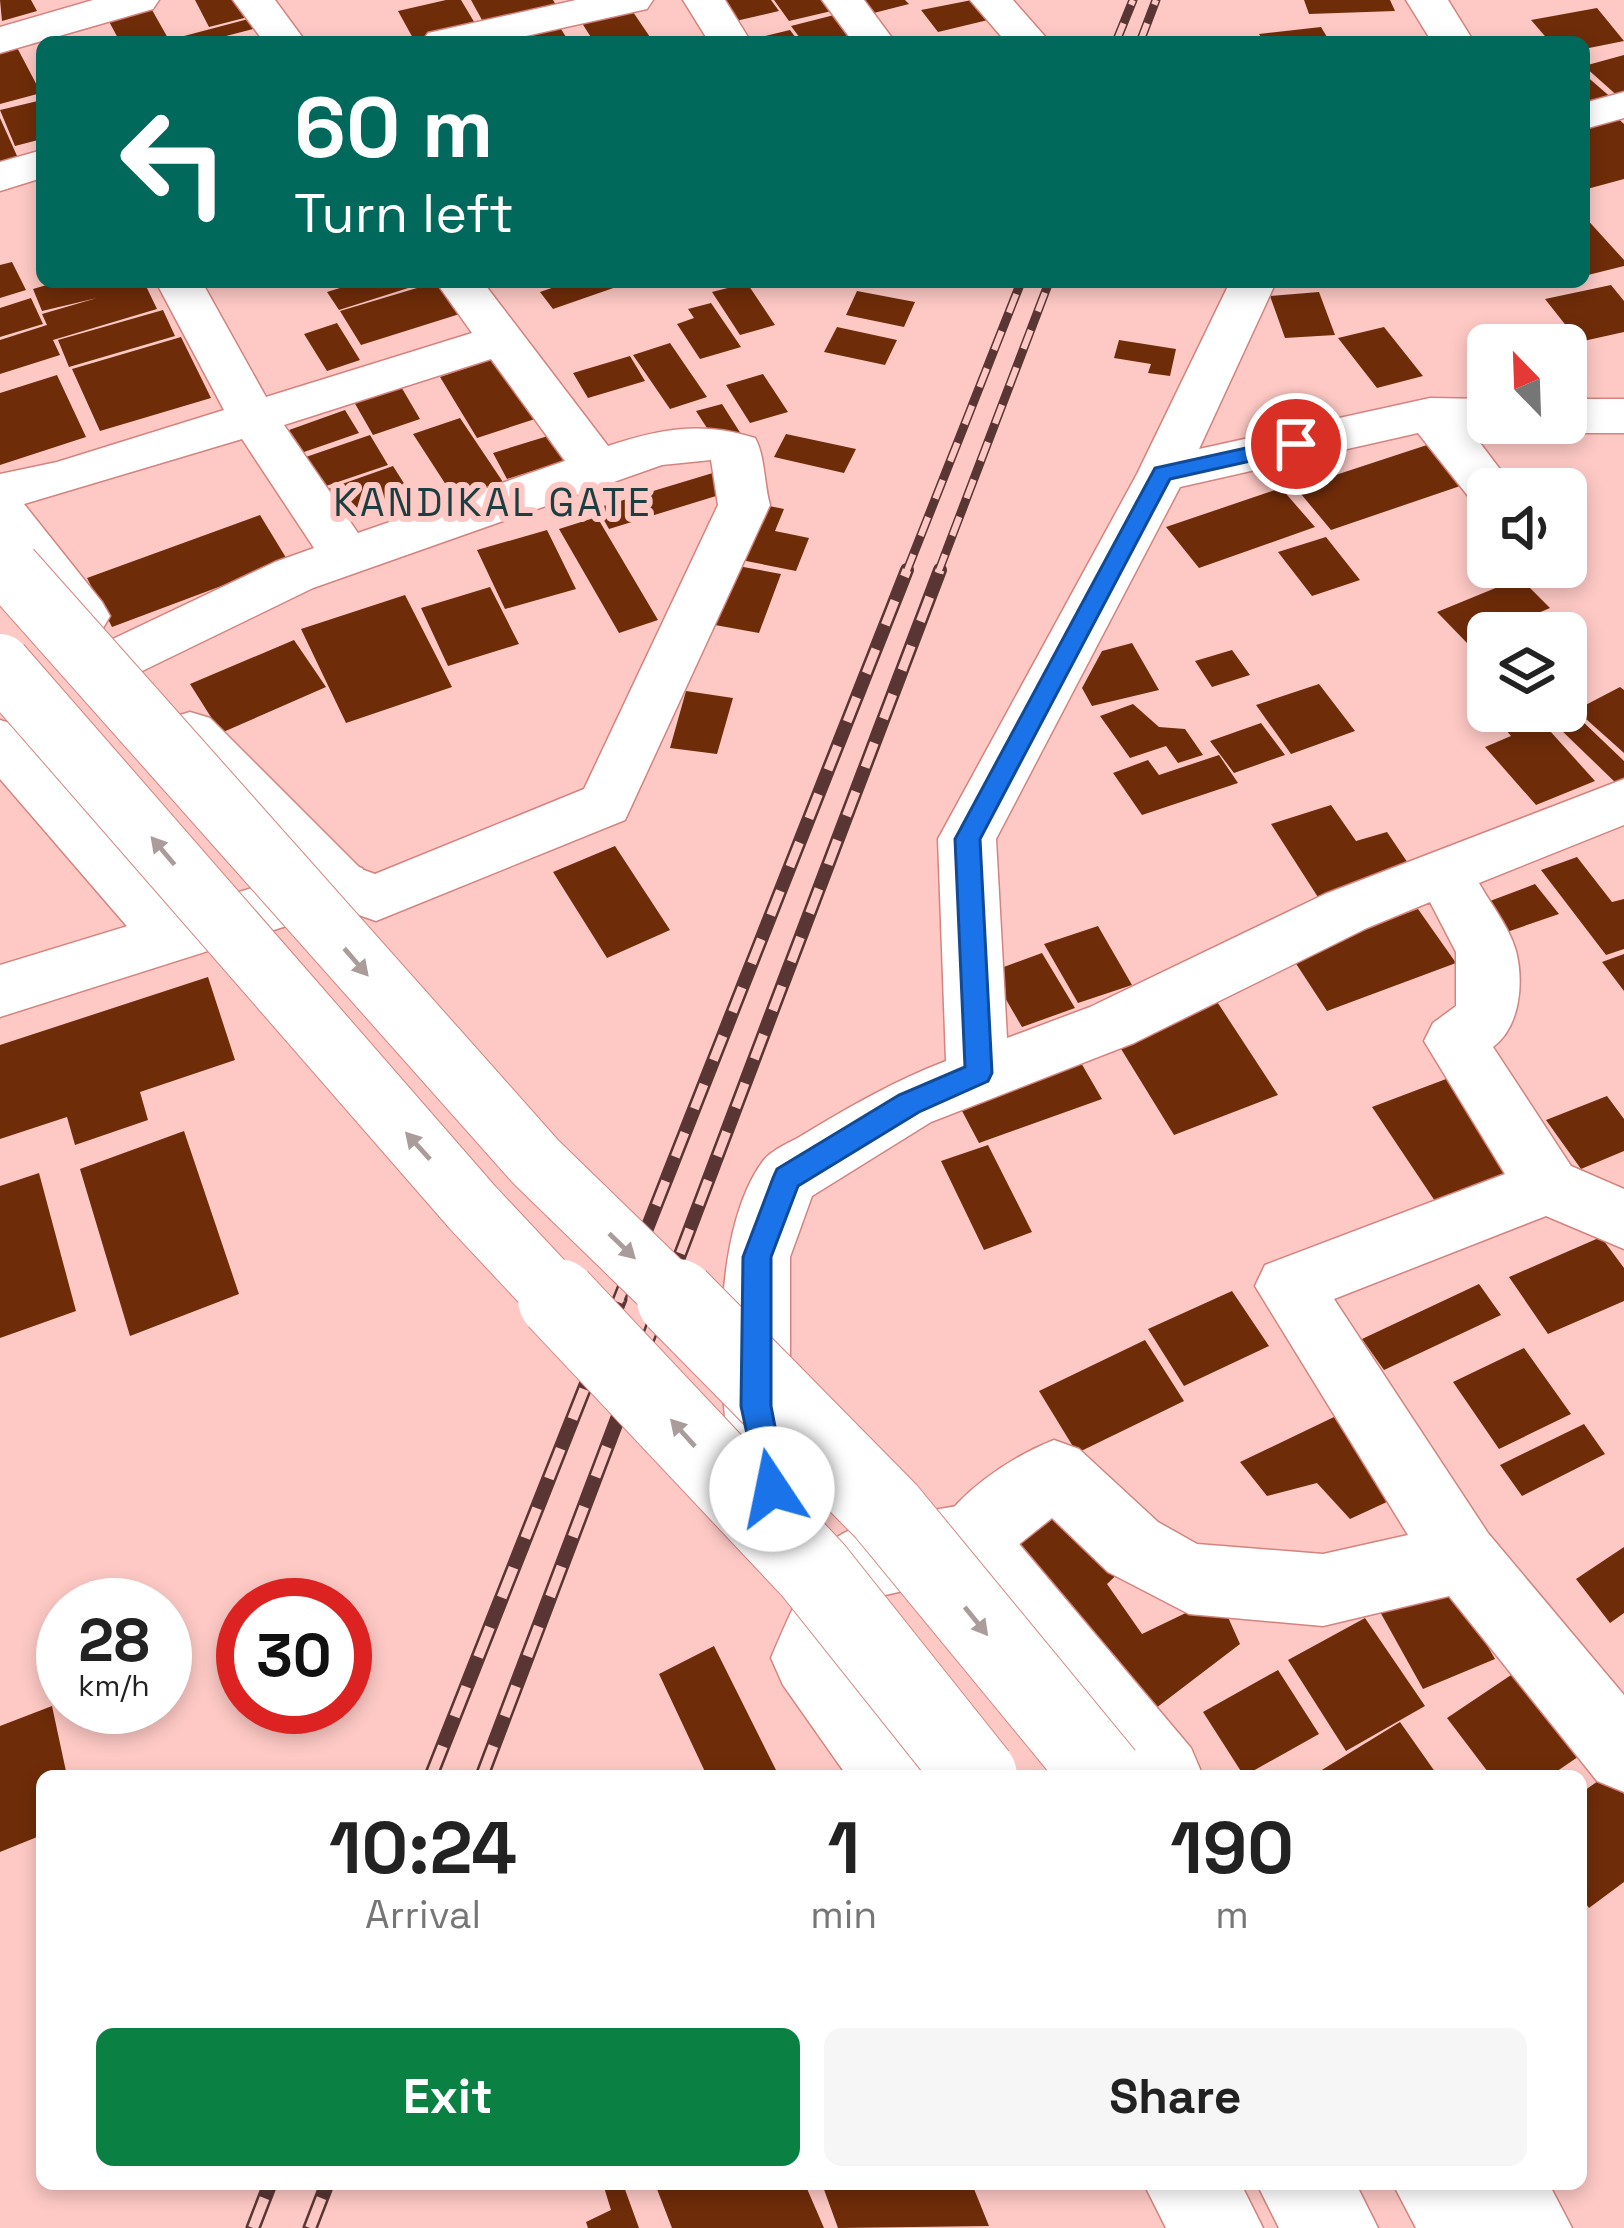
<!DOCTYPE html>
<html lang="en">
<head>
<meta charset="utf-8">
<style>
	body { margin:0; font-family:"Space Grotesk",sans-serif; background:#f6f6f6; color:#222; height:100vh; display:flex; flex-direction:column; font-size:45px; white-space:nowrap }
	* { box-sizing:border-box; margin:0 }
	p { font-size:39px; color:#767676 }
	.icon { flex:none; width:66px; height:66px; fill:none; stroke:currentColor; stroke-width:2; stroke-linecap:round; stroke-linejoin:round }
	.map { position:relative; flex:1; overflow:hidden }
	.details { position:absolute; left:36px; top:1770px; width:1551px; height:420px; display:flex; flex-direction:column; background:#fff; border-radius:18px; box-shadow:0 6px 18px #0003 }
	.details>* { flex:none }
	.top-card { position:absolute; left:36px; top:36px; width:1554px; height:252px; border-radius:18px; box-shadow:0 6px 18px #0003; background:#00695c; color:#fff; overflow:hidden }
	.needle { width:78px; rotate:337deg }
	.fabs { position:absolute; left:1467px; top:324px; display:grid; gap:24px }
	.fabs a { display:grid; place-items:center; width:120px; height:120px; border-radius:18px; background:#fff; box-shadow:0 6px 18px #0003; font-size:60px }
	.speed { position:absolute; left:36px; top:1578px; display:flex; gap:24px; font-size:60px; font-weight:700; text-align:center }
	.speed>* { display:grid; place-content:center; width:156px; height:156px; border-radius:50%; background:#fff; box-shadow:0 6px 18px #0003; line-height:1 }
	.speed small { font-size:30px; font-weight:400 }
	.speed .limit { border:18px solid #d22; background:#fff; color:#111 }
	.pin { position:absolute; display:grid; place-items:center; width:102px; height:102px; color:#fff; margin:-51px; border:6px solid #fff; border-radius:50%; box-shadow:0 3px 12px #0007 }
	.me { position:absolute; width:132px; margin:-66px; rotate:349deg; stroke-linejoin:round; filter:drop-shadow(0 0 9px #0008) }
	.turn { display:flex; align-items:center; gap:42px; height:252px; padding:0 60px; font-size:54px }
	.turn .icon { width:156px; height:156px; stroke-width:2.5 }
	.turn b { display:block; font-size:84px; line-height:102px }
	.eta { display:flex; justify-content:space-evenly; align-items:center; height:204px; text-align:center }
	.eta b { font-size:72px; font-weight:700; line-height:84px }
	.cta { display:flex; gap:24px; margin-top:auto; padding:24px 60px }
	.cta a { flex:1; height:138px; border-radius:18px; background:#0b8043; color:#fff; font-size:48px; font-weight:700; line-height:138px; text-align:center }
	.cta a+a { background:#f6f6f6; color:#222 }
	.map>svg:first-child { display:block }
	.building { fill:#6f2c09 }
	.lines { fill:none; stroke-linecap:round; stroke-linejoin:round }
	.minor-casing { stroke:#d5837e; stroke-width:3 }
	.tertiary-casing { stroke:#d5837e; stroke-width:3 }
	.secondary-casing { stroke:#d5837e; stroke-width:3 }
	.minor { fill:#fff; fill-rule:evenodd }
	.tertiary { fill:#fff; fill-rule:evenodd }
	.secondary { fill:#fff; fill-rule:evenodd }
	.rail-far2-casing { stroke:#593634; stroke-width:9 }
	.rail-far1-casing { stroke:#593634; stroke-width:14 }
	.rail-casing { stroke:#593634; stroke-width:15 }
	.rail-far2 { stroke:#fec9c5; stroke-width:6; stroke-dasharray:20; stroke-linecap:butt }
	.rail-far1 { stroke:#fec9c5; stroke-width:9; stroke-dasharray:26; stroke-linecap:butt }
	.rail { stroke:#fec9c5; stroke-width:10; stroke-dasharray:32; stroke-linecap:butt }
	.secondary-bridge-far2-casing { stroke:#d5837e; stroke-width:50; stroke-linecap:butt }
	.secondary-bridge-far1-casing { stroke:#d5837e; stroke-width:64; stroke-linecap:butt }
	.secondary-bridge-casing { stroke:#d5837e; stroke-width:82; stroke-linecap:butt }
	.secondary-bridge-far2 { stroke:#fff; stroke-width:48 }
	.secondary-bridge-far1 { stroke:#fff; stroke-width:62 }
	.secondary-bridge { stroke:#fff; stroke-width:80 }
	.oneway { fill:#ab9c9c }
	.route { fill:#1a73e8; stroke:#114b97; stroke-width:3 }
	.labels { text-anchor:middle; stroke-width:12; stroke-linejoin:round; paint-order:stroke }
	.neighbourhood-label { font-size:39px; letter-spacing:3px; fill:#1c3e41; stroke:#fec9c5 }
</style>
</head>
<body>
<div class="map">
<svg width="1624" height="2228" viewBox="0 0 1624 2228">
	<rect width="100%" height="100%" fill="#fec9c5"/>
	<!-- building -->
	<path class="building" d="M 0,0 L 31,0 L 37,11 L 2,21 Z
		M 195,0 L 243,0 L 252,16 L 209,27 Z
		M 446,0 L 461,0 L 476,25 L 414,40 L 398,11 Z
		M 471,0 L 553,0 L 556,5 L 482,20 Z
		M 711,0 L 771,0 L 779,11 L 727,23 Z
		M 774,0 L 834,0 L 840,9 L 789,21 Z
		M 854,0 L 905,0 L 909,4 L 866,15 Z
		M 972,0 L 988,20 L 938,32 L 921,10 Z
		M 1304,0 L 1390,0 L 1395,11 L 1309,14 Z
		M 147,1 L 169,40 L 252,18 L 257,28 L 203,42 L 120,42 L 104,12 Z
		M 1597,8 L 1624,41 L 1584,49 L 1584,42 L 1550,42 L 1531,20 Z
		M 631,9 L 652,40 L 594,42 L 580,20 Z
		M 842,13 L 864,42 L 803,42 L 791,26 Z
		M 558,24 L 569,42 L 505,42 L 502,37 Z
		M 1321,27 L 1330,42 L 1264,42 L 1259,34 Z
		M 790,30 L 799,42 L 748,42 L 748,40 Z
		M 12,38 L 41,93 L 0,104 L 0,41 Z
		M 1624,55 L 1624,99 L 1621,99 L 1584,66 Z
		M 1584,74 L 1614,100 L 1584,109 Z
		M 42,100 L 42,139 L 15,146 L 0,110 Z
		M 1613,114 L 1624,124 L 1624,179 L 1587,189 L 1584,122 Z
		M 0,118 L 22,167 L 0,173 Z
		M 1584,216 L 1624,260 L 1624,266 L 1584,276 Z
		M 12,262 L 26,290 L 0,298 L 0,265 Z
		M 57,282 L 145,284 L 157,309 L 53,340 L 60,355 L 0,374 L 0,340 L 47,325 L 42,314 L 97,298 L 42,311 L 33,289 Z
		M 359,282 L 424,282 L 424,283 L 339,310 L 327,292 Z
		M 437,282 L 447,282 L 466,312 L 361,345 L 340,311 Z
		M 569,282 L 619,282 L 622,285 L 553,309 L 540,292 Z
		M 747,283 L 775,325 L 740,335 L 712,292 Z
		M 1611,285 L 1624,301 L 1624,332 L 1579,342 L 1545,299 Z
		M 857,291 L 915,302 L 904,327 L 846,315 Z
		M 1319,292 L 1335,335 L 1285,338 L 1270,296 Z
		M 31,298 L 43,324 L 0,337 L 0,308 Z
		M 711,303 L 741,347 L 700,359 L 677,324 L 694,318 L 688,309 Z
		M 163,310 L 175,336 L 69,367 L 58,340 Z
		M 337,323 L 360,360 L 327,371 L 304,334 Z
		M 837,327 L 897,340 L 885,365 L 824,352 Z
		M 1384,327 L 1423,376 L 1377,388 L 1338,338 Z
		M 181,337 L 211,398 L 100,431 L 72,369 Z
		M 1119,340 L 1176,349 L 1170,376 L 1148,373 L 1151,364 L 1114,358 Z
		M 670,343 L 707,397 L 670,409 L 633,355 Z
		M 630,356 L 645,381 L 588,398 L 573,373 Z
		M 500,357 L 538,418 L 477,438 L 440,377 Z
		M 393,373 L 420,419 L 373,435 L 346,388 Z
		M 763,374 L 788,412 L 750,423 L 726,385 Z
		M 57,375 L 86,437 L 0,465 L 0,393 Z
		M 722,404 L 741,434 L 716,442 L 696,411 Z
		M 345,410 L 359,433 L 304,452 L 289,430 Z
		M 460,418 L 509,491 L 461,508 L 413,434 Z
		M 561,432 L 576,457 L 507,479 L 493,453 Z
		M 786,434 L 856,449 L 844,473 L 774,457 Z
		M 370,435 L 388,465 L 320,488 L 303,458 Z
		M 1430,444 L 1466,484 L 1331,530 L 1296,488 Z
		M 393,466 L 412,496 L 344,521 L 325,490 Z
		M 716,472 L 729,492 L 609,529 L 597,508 Z
		M 1281,488 L 1315,527 L 1199,568 L 1166,527 Z
		M 754,503 L 784,509 L 775,531 L 809,538 L 796,571 L 731,558 Z
		M 260,515 L 288,561 L 112,627 L 87,578 Z
		M 597,517 L 658,620 L 619,633 L 559,529 Z
		M 547,530 L 576,589 L 505,609 L 477,550 Z
		M 1326,537 L 1360,580 L 1312,596 L 1278,552 Z
		M 738,566 L 781,574 L 759,633 L 715,625 Z
		M 1520,578 L 1550,608 L 1467,643 L 1437,612 Z
		M 490,587 L 519,644 L 448,666 L 421,608 Z
		M 405,595 L 452,687 L 346,723 L 301,629 Z
		M 294,640 L 326,687 L 221,733 L 190,684 Z
		M 1132,643 L 1159,690 L 1092,706 L 1082,688 L 1102,651 Z
		M 1232,650 L 1250,675 L 1212,687 L 1195,661 Z
		M 1319,684 L 1355,731 L 1291,754 L 1256,705 Z
		M 1620,687 L 1624,690 L 1624,753 L 1576,710 Z
		M 686,691 L 733,698 L 717,754 L 670,748 Z
		M 1133,704 L 1159,727 L 1185,729 L 1203,755 L 1178,763 L 1166,746 L 1130,758 L 1100,716 Z
		M 1510,711 L 1532,711 L 1595,781 L 1536,805 L 1485,747 L 1511,736 L 1495,717 Z
		M 1579,718 L 1624,761 L 1624,781 L 1618,785 L 1559,728 Z
		M 1261,723 L 1285,755 L 1234,773 L 1210,741 Z
		M 1219,755 L 1238,783 L 1142,815 L 1113,773 L 1148,760 L 1159,775 Z
		M 1331,805 L 1356,841 L 1387,832 L 1416,875 L 1323,905 L 1271,824 Z
		M 615,846 L 670,930 L 607,958 L 553,872 Z
		M 1577,857 L 1612,902 L 1624,899 L 1624,949 L 1606,955 L 1541,870 Z
		M 1535,884 L 1559,914 L 1504,933 L 1482,904 Z
		M 1418,909 L 1456,963 L 1327,1011 L 1291,956 Z
		M 1098,926 L 1132,985 L 1078,1003 L 1044,944 Z
		M 1042,953 L 1075,1008 L 1022,1027 L 990,972 Z
		M 1624,954 L 1624,991 L 1602,962 Z
		M 208,977 L 235,1060 L 140,1092 L 148,1120 L 75,1145 L 67,1117 L 0,1139 L 0,1045 Z
		M 1212,994 L 1278,1095 L 1174,1135 L 1110,1031 Z
		M 1073,1049 L 1102,1099 L 979,1143 L 952,1092 Z
		M 1454,1076 L 1527,1179 L 1443,1213 L 1372,1107 Z
		M 1607,1096 L 1624,1119 L 1624,1151 L 1581,1169 L 1546,1120 Z
		M 184,1131 L 239,1294 L 130,1336 L 80,1169 Z
		M 988,1145 L 1032,1232 L 984,1250 L 941,1161 Z
		M 39,1173 L 76,1311 L 0,1338 L 0,1186 Z
		M 1601,1237 L 1624,1268 L 1624,1301 L 1548,1334 L 1509,1277 Z
		M 1479,1284 L 1501,1315 L 1384,1370 L 1362,1339 Z
		M 1232,1291 L 1269,1346 L 1184,1386 L 1148,1329 Z
		M 1145,1340 L 1184,1401 L 1077,1453 L 1039,1391 Z
		M 1524,1348 L 1571,1414 L 1499,1449 L 1453,1382 Z
		M 1334,1417 L 1389,1501 L 1350,1519 L 1317,1483 L 1267,1496 L 1240,1462 Z
		M 1584,1424 L 1605,1454 L 1522,1496 L 1500,1465 Z
		M 1060,1504 L 1129,1563 L 1107,1584 L 1142,1634 L 1219,1597 L 1240,1644 L 1139,1721 L 986,1545 Z
		M 1624,1547 L 1624,1613 L 1610,1623 L 1576,1579 Z
		M 1445,1572 L 1495,1659 L 1423,1689 L 1374,1601 Z
		M 1365,1618 L 1425,1706 L 1346,1751 L 1288,1660 Z
		M 714,1646 L 779,1776 L 707,1776 L 659,1674 Z
		M 1526,1665 L 1591,1748 L 1550,1776 L 1491,1776 L 1447,1718 Z
		M 1278,1670 L 1319,1734 L 1244,1776 L 1203,1712 Z
		M 52,1706 L 67,1776 L 42,1776 L 42,1835 L 0,1852 L 0,1726 Z
		M 1400,1722 L 1438,1776 L 1312,1776 Z
		M 1608,1774 L 1624,1794 L 1624,1882 L 1589,1908 L 1581,1897 L 1581,1793 Z
		M 603,2184 L 623,2184 L 639,2228 L 588,2228 L 586,2222 L 611,2210 Z
		M 655,2184 L 805,2184 L 824,2228 L 672,2228 Z
		M 822,2184 L 972,2184 L 989,2226 L 838,2228 Z"/>
	<g class="lines">
		<!-- minor casing -->
		<g class="minor-casing">
			<path id="minor" d="M 93,0 L 159,0 L 153,9 L 0,53 L 0,27 Z
				M 233,0 L 275,0 L 306,42 L 264,42 Z
				M 576,0 L 653,0 L 647,9 L 499,42 L 422,42 L 428,33 Z
				M 683,0 L 725,0 L 751,42 L 709,42 Z
				M 822,0 L 864,0 L 895,42 L 853,42 Z
				M 970,0 L 1013,0 L 1049,41 L 1006,42 Z
				M 1406,0 L 1448,0 L 1474,42 L 1432,42 Z
				M 1624,92 L 1624,118 L 1584,129 L 1584,103 Z
				M 42,150 L 42,178 L 0,191 L 0,162 Z
				M 156,282 L 202,282 L 266,397 L 472,333 L 436,282 L 483,282 L 608,446 C 660,429 701,421 755,438 C 765,455 764,484 770,505 L 625,820 L 376,921 L 319,901 L 170,748 L 162,733 L 170,718 L 190,712 L 210,718 L 361,869 L 375,874 L 584,789 L 718,505 L 711,460 L 662,465 L 313,588 L 136,674 L 117,680 L 98,674 L 90,660 L 98,646 L 275,562 L 314,548 L 242,439 L 24,504 L 102,602 L 110,616 L 102,630 L 83,635 L 64,630 L 0,545 L 0,474 L 57,462 L 224,410 ZM 491,359 L 565,461 L 358,533 L 284,425 Z
				M 1230,282 L 1276,282 L 1199,449 L 1430,398 L 1488,399 L 1488,423 L 1508,423 L 1488,431 L 1471,431 L 1515,489 L 1488,489 L 1488,506 L 1472,501 L 1418,433 L 1180,487 L 996,839 L 1007,1038 L 1090,1007 L 1325,894 L 1624,779 L 1624,825 L 1479,883 C 1490,903 1510,928 1516,951 C 1524,983 1520,1027 1493,1047 L 1571,1166 L 1624,1189 L 1624,1249 L 1546,1216 L 1334,1299 L 1488,1533 L 1624,1695 L 1624,1792 L 1597,1781 L 1449,1596 L 1323,1626 L 1189,1614 L 1108,1572 L 1052,1518 L 993,1565 L 968,1575 L 943,1565 L 932,1540 C 951,1497 1010,1457 1054,1440 L 1079,1449 L 1158,1522 L 1197,1544 L 1323,1554 L 1408,1535 L 1255,1286 L 1265,1265 L 1505,1174 L 1424,1041 L 1433,1023 L 1456,1006 L 1456,952 L 1430,902 L 1367,928 L 1134,1043 L 931,1122 L 812,1196 L 790,1257 L 790,1406 L 820,1544 L 809,1569 L 784,1579 L 759,1569 C 718,1473 699,1248 763,1161 C 771,1150 789,1143 801,1136 C 849,1107 894,1081 946,1061 L 938,839 L 1137,474 Z
				M 1566,399 L 1624,399 L 1624,433 L 1566,433 L 1549,428 L 1546,423 L 1566,423 Z
				M 0,720 L 20,726 L 192,919 L 201,936 L 192,953 L 171,960 L 150,953 L 0,779 Z"/>
		</g>
		<!-- tertiary casing -->
		<g class="tertiary-casing">
			<path id="tertiary" d="M 340,861 L 362,868 L 371,885 L 362,902 L 0,1017 L 0,965 Z
				M 968,1504 L 994,1514 L 1191,1748 L 1203,1776 L 1112,1776 L 953,1580 L 885,1595 L 854,1654 L 923,1748 L 935,1776 L 847,1776 L 783,1685 L 771,1658 C 785,1625 809,1568 833,1541 C 851,1520 939,1510 968,1504 Z
				M 1144,2184 L 1241,2184 L 1263,2228 L 1166,2228 Z
				M 1449,2184 L 1549,2184 L 1572,2228 L 1472,2228 Z"/>
		</g>
		<!-- secondary casing -->
		<g class="secondary-casing">
			<path id="secondary" d="M 1257,2184 L 1356,2184 L 1378,2228 L 1279,2228 Z
				M 1393,2184 L 1493,2184 L 1515,2228 L 1416,2228 Z"/>
		</g>
		<!-- minor -->
		<use href="#minor" class="minor"/>
		<!-- tertiary -->
		<use href="#tertiary" class="tertiary"/>
		<!-- secondary -->
		<use href="#secondary" class="secondary"/>
		<!-- rail-far2 casing -->
		<g class="rail-far2-casing">
			<path id="rail-far2" d="M 1116,42 L 1133,0
				M 1140,42 L 1156,0
				M 906,573 L 1021,282
				M 938,573 L 1049,282"/>
		</g>
		<!-- rail-far1 casing -->
		<g class="rail-far1-casing">
			<path id="rail-far1" d="M 618,1302 L 907,570
				M 662,1302 L 940,570"/>
		</g>
		<!-- rail casing -->
		<g class="rail-casing">
			<path id="rail" d="M 431,1776 L 620,1299
				M 482,1776 L 663,1299
				M 253,2228 L 270,2184
				M 310,2228 L 327,2184"/>
		</g>
		<!-- rail-far2 -->
		<use href="#rail-far2" class="rail-far2"/>
		<!-- rail-far1 -->
		<use href="#rail-far1" class="rail-far1"/>
		<!-- rail -->
		<use href="#rail" class="rail"/>
		<!-- secondary-bridge-far2 casing -->
		<g class="secondary-bridge-far2-casing">
			<path id="secondary-bridge-far2" d="M 0,559 L 13,573"/>
		</g>
		<!-- secondary-bridge-far1 casing -->
		<g class="secondary-bridge-far1-casing">
			<path id="secondary-bridge-far1" d="M 10,570 L 536,1162 L 680,1302
				M 0,665 L 473,1208 L 561,1302"/>
		</g>
		<!-- secondary-bridge casing -->
		<g class="secondary-bridge-casing">
			<path id="secondary-bridge" d="M 558,1299 L 813,1570 L 977,1776
				M 677,1299 L 886,1511 L 1104,1776"/>
		</g>
		<!-- secondary-bridge-far2 -->
		<use href="#secondary-bridge-far2" class="secondary-bridge-far2"/>
		<!-- secondary-bridge-far1 -->
		<use href="#secondary-bridge-far1" class="secondary-bridge-far1"/>
		<!-- secondary-bridge -->
		<use href="#secondary-bridge" class="secondary-bridge"/>
	</g>
	<!-- one-way arrows -->
	<defs><path id="oneway-solid" d="M-6-.8H1V-3.2L6.5 0L1 3.2V.8H-6Z" transform="scale(3)"/></defs>
	<g class="oneway">
		<use href="#oneway-solid" transform="translate(163 851) rotate(-130)"/>
		<use href="#oneway-solid" transform="translate(356 962) rotate(49)"/>
		<use href="#oneway-solid" transform="translate(418 1146) rotate(-132)"/>
		<use href="#oneway-solid" transform="translate(622 1246) rotate(44)"/>
		<use href="#oneway-solid" transform="translate(683 1433) rotate(-132)"/>
		<use href="#oneway-solid" transform="translate(976 1621) rotate(51)"/>
	</g>
	<!-- route -->
	<path class="route" d="M 1296,437 L 1304,439 L 1304,449 L 1170,479 L 980,839 L 992,1073 L 988,1081 L 919,1112 L 798,1186 L 771,1257 L 771,1406 L 787,1489 L 782,1499 L 772,1504 L 761,1499 L 741,1406 L 743,1257 L 773,1178 L 777,1169 L 899,1095 L 965,1067 L 955,839 L 1155,468 Z"/>
	<g class="labels">
		<!-- neighbourhood labels -->
		<g class="neighbourhood-label">
			<text x="493" y="516">KANDIKAL GATE</text>
		</g>
	</g>
</svg>
<div class="fabs">
<a><svg class="needle" viewBox="-14 -14 28 28"><path d="M0-13l5 13h-10z" fill="#e53935"/><path d="M0 13l5-13h-10z" fill="#767676"/></svg></a>
<a><svg class="icon" aria-label="sound" viewBox="0 0 24 24"><path d="M4 9h4l5-4v14l-5-4H4zM17 9q2 3 0 6"/></svg></a>
<a><svg class="icon" aria-label="layers" viewBox="0 0 24 24"><path d="M12 4l9 5-9 5-9-5zM3 14l9 5 9-5"/></svg></a>
</div>
<div class="speed"><div>28<small>km/h</small></div><div class="limit">30</div></div>
<div class="pin" style="left:1296px;top:444px;background:#d93025"><svg class="icon" aria-label="arrive" viewBox="0 0 24 24"><path d="M6 21V4h12l-3 4 3 4H6"/></svg></div>
<svg class="me" style="left:772px;top:1489px" viewBox="-20 -20 40 40"><circle r="19" fill="#fff"/><path d="M0-13L10 11 0 6-10 11z" fill="#1a73e8"/></svg>
<div class="top-card">
<div class="turn"><svg class="icon" aria-label="left" viewBox="0 0 24 24"><path d="M17 20v-9H6M10 6l-5 5 5 5"/></svg><div><b>60 m</b>Turn left</div></div>
</div>
<section class="details">
<div class="eta">
<div><b>10:24</b><p>Arrival</p></div>
<div><b>1</b><p>min</p></div>
<div><b>190</b><p>m</p></div>
</div>
<div class="cta"><a>Exit</a><a>Share</a></div>
</section>
</div>
</body>
</html>
